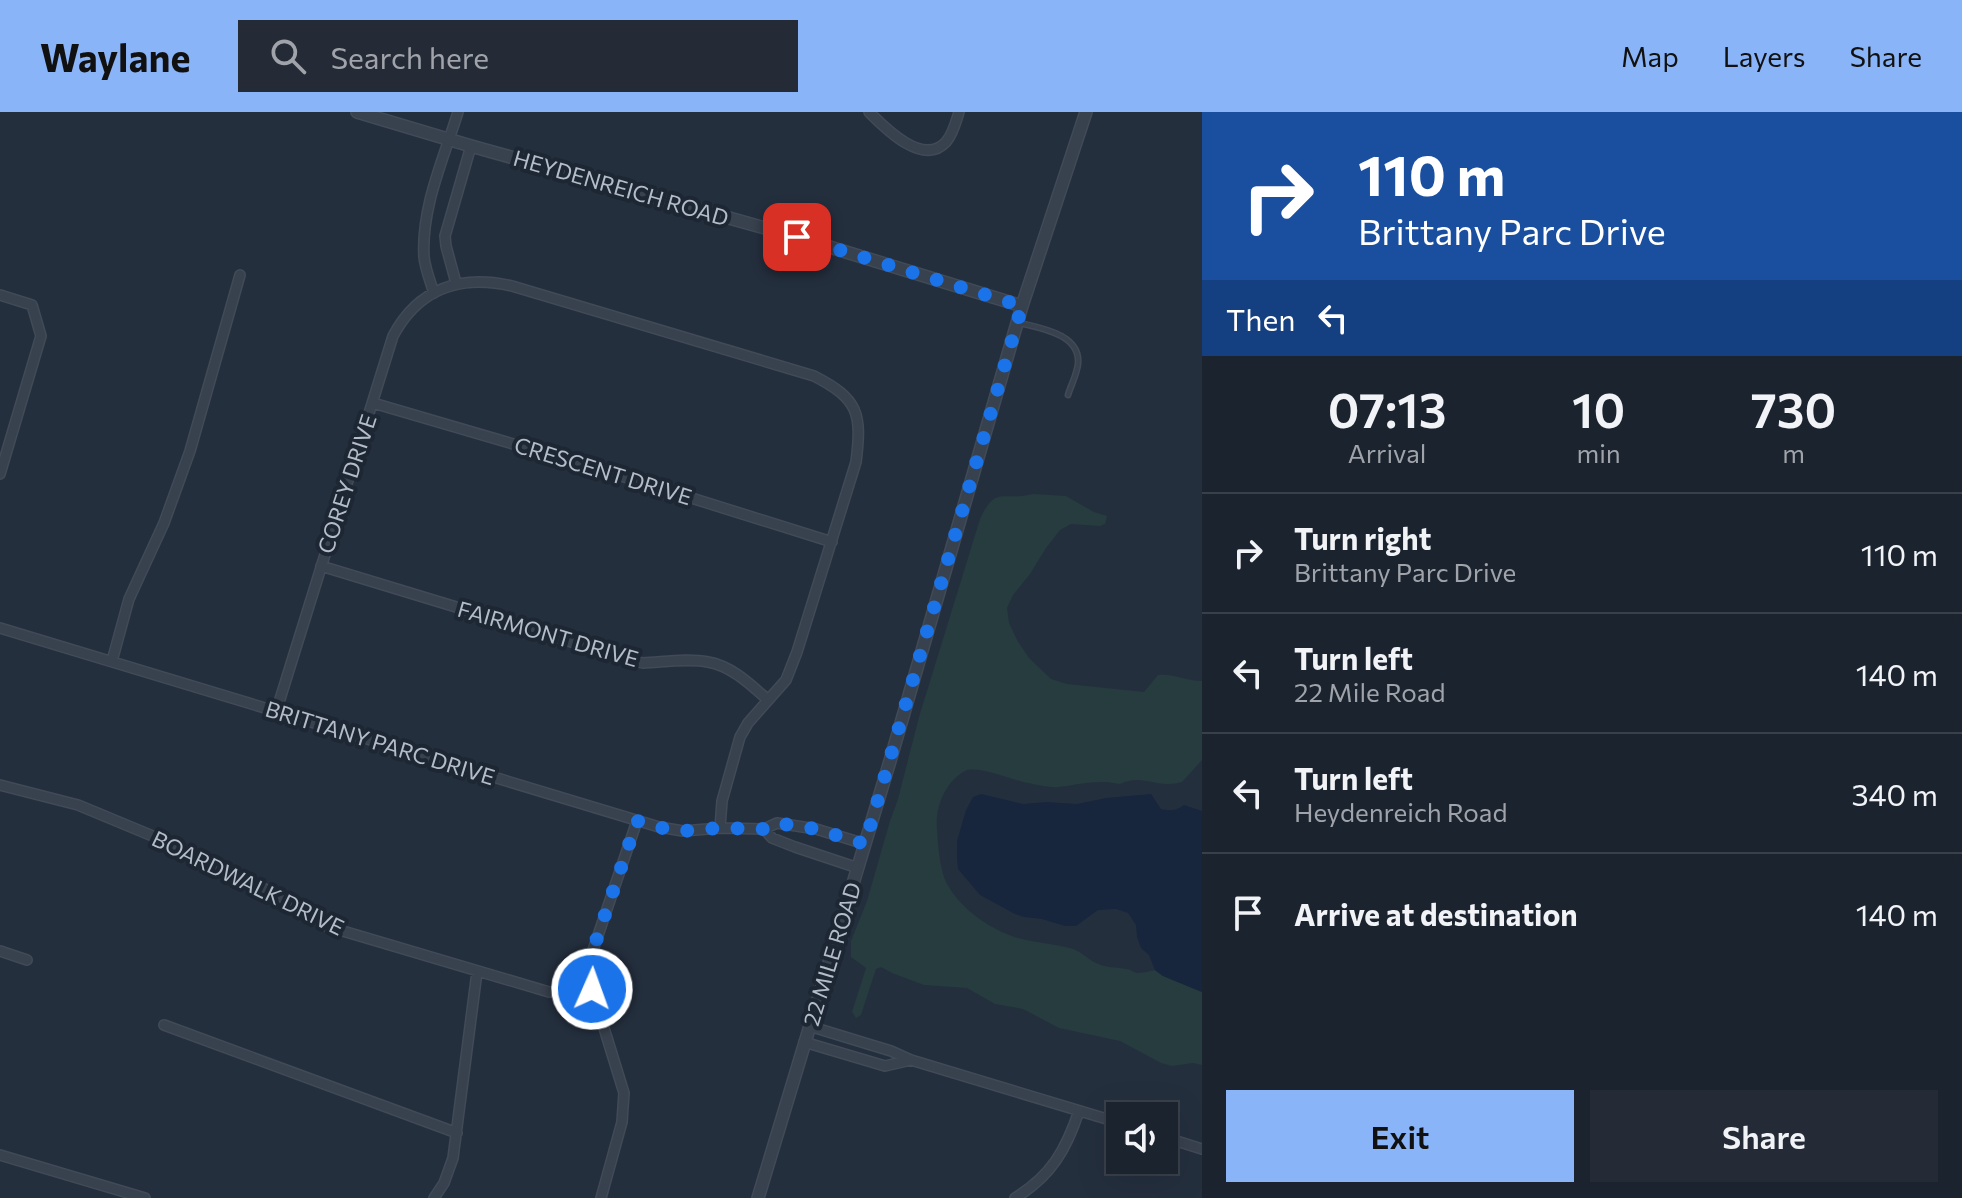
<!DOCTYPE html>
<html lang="en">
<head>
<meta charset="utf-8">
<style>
	body { margin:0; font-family:Commissioner,sans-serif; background:#242b36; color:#f1f3f6; height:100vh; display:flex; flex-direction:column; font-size:30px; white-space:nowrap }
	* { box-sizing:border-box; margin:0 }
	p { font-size:26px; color:#a0a4aa }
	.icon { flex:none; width:44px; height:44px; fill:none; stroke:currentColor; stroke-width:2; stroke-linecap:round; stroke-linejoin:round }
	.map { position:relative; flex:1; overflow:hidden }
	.details { display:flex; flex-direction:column; background:#1b232e; width:760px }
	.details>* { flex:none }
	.top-card { background:#1a4fa0; color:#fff; overflow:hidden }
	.tools { position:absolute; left:1106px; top:990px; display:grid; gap:16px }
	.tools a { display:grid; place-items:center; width:72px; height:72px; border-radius:0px; background:#1b232e; box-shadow:0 8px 32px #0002,0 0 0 2px #39404a; font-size:40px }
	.pin { position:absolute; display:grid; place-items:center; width:68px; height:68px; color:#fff; margin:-34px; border-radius:16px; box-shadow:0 4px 12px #0006 }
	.me { position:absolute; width:88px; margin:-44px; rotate:2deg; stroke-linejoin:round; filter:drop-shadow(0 0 6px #0008) }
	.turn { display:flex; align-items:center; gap:28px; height:168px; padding:0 24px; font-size:36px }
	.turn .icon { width:104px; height:104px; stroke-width:2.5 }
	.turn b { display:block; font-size:56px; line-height:68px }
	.then { display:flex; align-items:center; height:76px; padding:0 24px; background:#0003; gap:16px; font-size:30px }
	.eta { display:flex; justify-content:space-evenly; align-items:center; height:136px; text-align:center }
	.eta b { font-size:48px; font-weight:600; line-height:56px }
	.button { display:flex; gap:16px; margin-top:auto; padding:16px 24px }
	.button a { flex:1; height:92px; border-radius:0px; background:#8ab4f8; color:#111; font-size:32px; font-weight:600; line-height:92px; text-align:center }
	.button a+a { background:#242b36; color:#f1f3f6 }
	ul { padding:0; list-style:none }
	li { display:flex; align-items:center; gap:24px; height:120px; padding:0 24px; border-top:2px solid #39404a }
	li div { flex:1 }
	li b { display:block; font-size:30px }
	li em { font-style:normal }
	header { display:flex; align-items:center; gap:48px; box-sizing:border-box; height:112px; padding:0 40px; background:#8ab4f8; color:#111 }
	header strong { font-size:38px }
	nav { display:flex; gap:44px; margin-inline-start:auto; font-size:28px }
	.search { width:560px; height:72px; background:#242b36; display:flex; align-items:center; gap:20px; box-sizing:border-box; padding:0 28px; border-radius:0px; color:#a0a4aa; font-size:30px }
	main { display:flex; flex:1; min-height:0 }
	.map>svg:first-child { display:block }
	.green { fill:#263c3f }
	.water { fill:#17263c }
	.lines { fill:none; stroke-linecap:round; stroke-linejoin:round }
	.service-casing { stroke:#414a57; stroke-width:7 }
	.minor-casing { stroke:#414a57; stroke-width:12 }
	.tertiary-casing { stroke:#414a57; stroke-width:14 }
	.service { stroke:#38414e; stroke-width:4 }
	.minor { stroke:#38414e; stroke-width:9 }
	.tertiary { stroke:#38414e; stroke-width:11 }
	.route { stroke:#1a73e8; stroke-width:14; stroke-dasharray:0 25.2 }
	.labels { text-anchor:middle; stroke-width:8; stroke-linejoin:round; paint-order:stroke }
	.street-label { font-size:22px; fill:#b4bcc9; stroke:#1d2633 }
</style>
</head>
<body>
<header>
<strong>Waylane</strong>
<div class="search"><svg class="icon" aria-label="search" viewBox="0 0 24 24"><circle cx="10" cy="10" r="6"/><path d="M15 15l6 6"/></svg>Search here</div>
<nav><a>Map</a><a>Layers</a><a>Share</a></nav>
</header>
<main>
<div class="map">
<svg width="1202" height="1086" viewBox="0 0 1202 1086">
	<rect width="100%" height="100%" fill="#242f3e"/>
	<!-- green -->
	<path class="green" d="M 1033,382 L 1066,384 L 1094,400 L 1107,404 L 1105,412 L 1100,414 L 1071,412 L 1060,418 L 1046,436 L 1030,462 L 1013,483 L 1007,496 L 1009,511 L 1017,528 L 1029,546 L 1051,567 L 1067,572 L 1144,580 L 1158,563 C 1173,561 1186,569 1202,569 L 1202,648 L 1182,670 C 1178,671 1173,672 1168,672 C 1151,672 1139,663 1120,672 C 1098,667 1081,672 1059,675 C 1049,676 1034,672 1023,670 C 1010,667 976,653 965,659 C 945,670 935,695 937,717 C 938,733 939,749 944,765 C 955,794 992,820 1022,827 C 1038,831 1054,832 1070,836 C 1081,839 1086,846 1096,851 C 1106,856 1115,855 1126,857 C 1130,857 1133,860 1137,861 C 1143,861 1150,859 1155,858 L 1163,864 L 1202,880 L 1202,953 L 1193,951 L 1172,954 L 1161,951 L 1120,929 L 1059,916 L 1023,897 L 995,892 L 967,876 L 924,873 L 892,861 L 881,855 L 876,857 L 861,903 L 856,906 L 852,900 L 866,856 L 851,845 L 851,829 L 867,789 L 890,709 L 898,687 L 919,605 L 980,407 C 996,372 1003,390 1033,382 Z"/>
	<!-- water -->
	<path class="water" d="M 981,682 L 1023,692 L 1046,690 L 1077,692 L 1106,686 L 1151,682 L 1161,697 C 1170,699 1176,699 1184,693 L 1202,699 L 1202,880 L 1163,864 L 1155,858 L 1149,843 L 1141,836 L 1137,825 L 1136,813 L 1128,801 L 1116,797 L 1098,798 L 1076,814 L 1065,814 L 1042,807 L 1024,805 L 1015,802 L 980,783 L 958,757 L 957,745 L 957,729 L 966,698 L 973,685 Z"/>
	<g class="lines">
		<!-- service casing -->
		<g class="service-casing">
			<path id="service" d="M 1020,211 C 1040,216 1081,222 1078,252 C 1077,262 1071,273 1068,283"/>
		</g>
		<!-- minor casing -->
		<g class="minor-casing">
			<path id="minor" d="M 869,0 C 885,16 923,55 946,30 C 953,22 956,10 959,0
				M 456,171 L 446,134 L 445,124 L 471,34
				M 434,181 C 430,169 425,156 424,145 C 421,95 444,46 458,0
				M 0,183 L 32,193 L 41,224 L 0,362
				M 373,291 L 602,358 L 832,430
				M 321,454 L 634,549 L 643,551 C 664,550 688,546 708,550 C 732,554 751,573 768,588
				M 0,516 L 659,715 L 683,719 L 720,716 L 764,717 L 777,711 L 816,717 L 865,732
				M 112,549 L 129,487 L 164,411 L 190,339 L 240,163
				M 276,600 L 393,224 C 418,177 460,162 512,174 L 814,264 C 859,287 862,302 856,350 L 797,540 L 786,568 L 748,611 L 740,625 L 722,689 L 720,716
				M 0,673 L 78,693 L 155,725 L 290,789 L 326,814 L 549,880 L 592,877
				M 764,717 L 772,726 L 795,735 L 858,756
				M 0,839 L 27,848
				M 164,913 L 457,1021
				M 809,914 L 891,939 L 911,948 L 1120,1011
				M 804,930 L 885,954 L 911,948
				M 1164,1025 L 1202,1037
				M 0,1043 L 145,1086
				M 434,1086 L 444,1071 L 453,1046 L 477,860
				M 601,1086 L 622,1010 L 624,981 L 592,877 L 593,838 L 637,709
				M 1015,1086 C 1051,1064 1066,1038 1079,999"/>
		</g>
		<!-- tertiary casing -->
		<g class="tertiary-casing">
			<path id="tertiary" d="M 357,0 L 471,34 L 797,125 L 1022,194
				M 758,1086 L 890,649 L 1022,194 L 1086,0"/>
		</g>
		<!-- service -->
		<use href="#service" class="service"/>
		<!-- minor -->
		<use href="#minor" class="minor"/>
		<!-- tertiary -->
		<use href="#tertiary" class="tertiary"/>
	</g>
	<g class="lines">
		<!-- route -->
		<path class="route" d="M 592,877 L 593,838 L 637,709 L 670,718 L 683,719 L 720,716 L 764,717 L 777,711 L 816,717 L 865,732 L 1022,194 L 797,125"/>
	</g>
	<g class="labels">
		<!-- street labels -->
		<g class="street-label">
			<text transform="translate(621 76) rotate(16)" y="8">HEYDENREICH ROAD</text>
			<text transform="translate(603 359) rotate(17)" y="8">CRESCENT DRIVE</text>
			<text transform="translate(347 372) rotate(-72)" y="8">COREY DRIVE</text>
			<text transform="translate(548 522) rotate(16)" y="8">FAIRMONT DRIVE</text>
			<text transform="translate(380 631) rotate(17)" y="8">BRITTANY PARC DRIVE</text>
			<text transform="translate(248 771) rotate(26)" y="8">BOARDWALK DRIVE</text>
			<text transform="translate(832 842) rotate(-73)" y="8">22 MILE ROAD</text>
		</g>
	</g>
</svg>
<div class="tools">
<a><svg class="icon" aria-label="sound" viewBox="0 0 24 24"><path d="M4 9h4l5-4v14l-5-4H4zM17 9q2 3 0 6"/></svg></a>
</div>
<div class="pin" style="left:797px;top:125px;background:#d93025"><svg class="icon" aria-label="arrive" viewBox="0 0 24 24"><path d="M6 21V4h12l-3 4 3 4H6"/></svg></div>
<svg class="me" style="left:592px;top:877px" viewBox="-20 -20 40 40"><circle r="17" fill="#1a73e8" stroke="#fff" stroke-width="3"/><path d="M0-11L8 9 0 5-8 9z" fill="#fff"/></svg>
</div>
<section class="details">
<div class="top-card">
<div class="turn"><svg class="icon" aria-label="right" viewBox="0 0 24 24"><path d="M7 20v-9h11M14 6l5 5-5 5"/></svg><div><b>110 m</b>Brittany Parc Drive</div></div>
<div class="then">Then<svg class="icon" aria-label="left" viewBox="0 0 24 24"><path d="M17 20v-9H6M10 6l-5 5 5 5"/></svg></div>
</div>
<div class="eta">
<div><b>07:13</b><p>Arrival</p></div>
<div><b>10</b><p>min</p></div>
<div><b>730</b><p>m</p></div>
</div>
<ul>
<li><svg class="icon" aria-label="right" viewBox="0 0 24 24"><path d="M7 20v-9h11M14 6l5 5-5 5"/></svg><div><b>Turn right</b><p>Brittany Parc Drive</p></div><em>110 m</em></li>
<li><svg class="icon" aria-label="left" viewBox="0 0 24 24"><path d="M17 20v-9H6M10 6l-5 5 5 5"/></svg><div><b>Turn left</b><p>22 Mile Road</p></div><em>140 m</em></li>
<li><svg class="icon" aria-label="left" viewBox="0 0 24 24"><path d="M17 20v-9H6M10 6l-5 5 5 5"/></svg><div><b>Turn left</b><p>Heydenreich Road</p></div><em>340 m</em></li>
<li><svg class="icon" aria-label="arrive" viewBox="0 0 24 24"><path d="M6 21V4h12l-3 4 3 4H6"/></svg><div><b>Arrive at destination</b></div><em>140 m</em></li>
</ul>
<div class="button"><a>Exit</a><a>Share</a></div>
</section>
</main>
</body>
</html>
